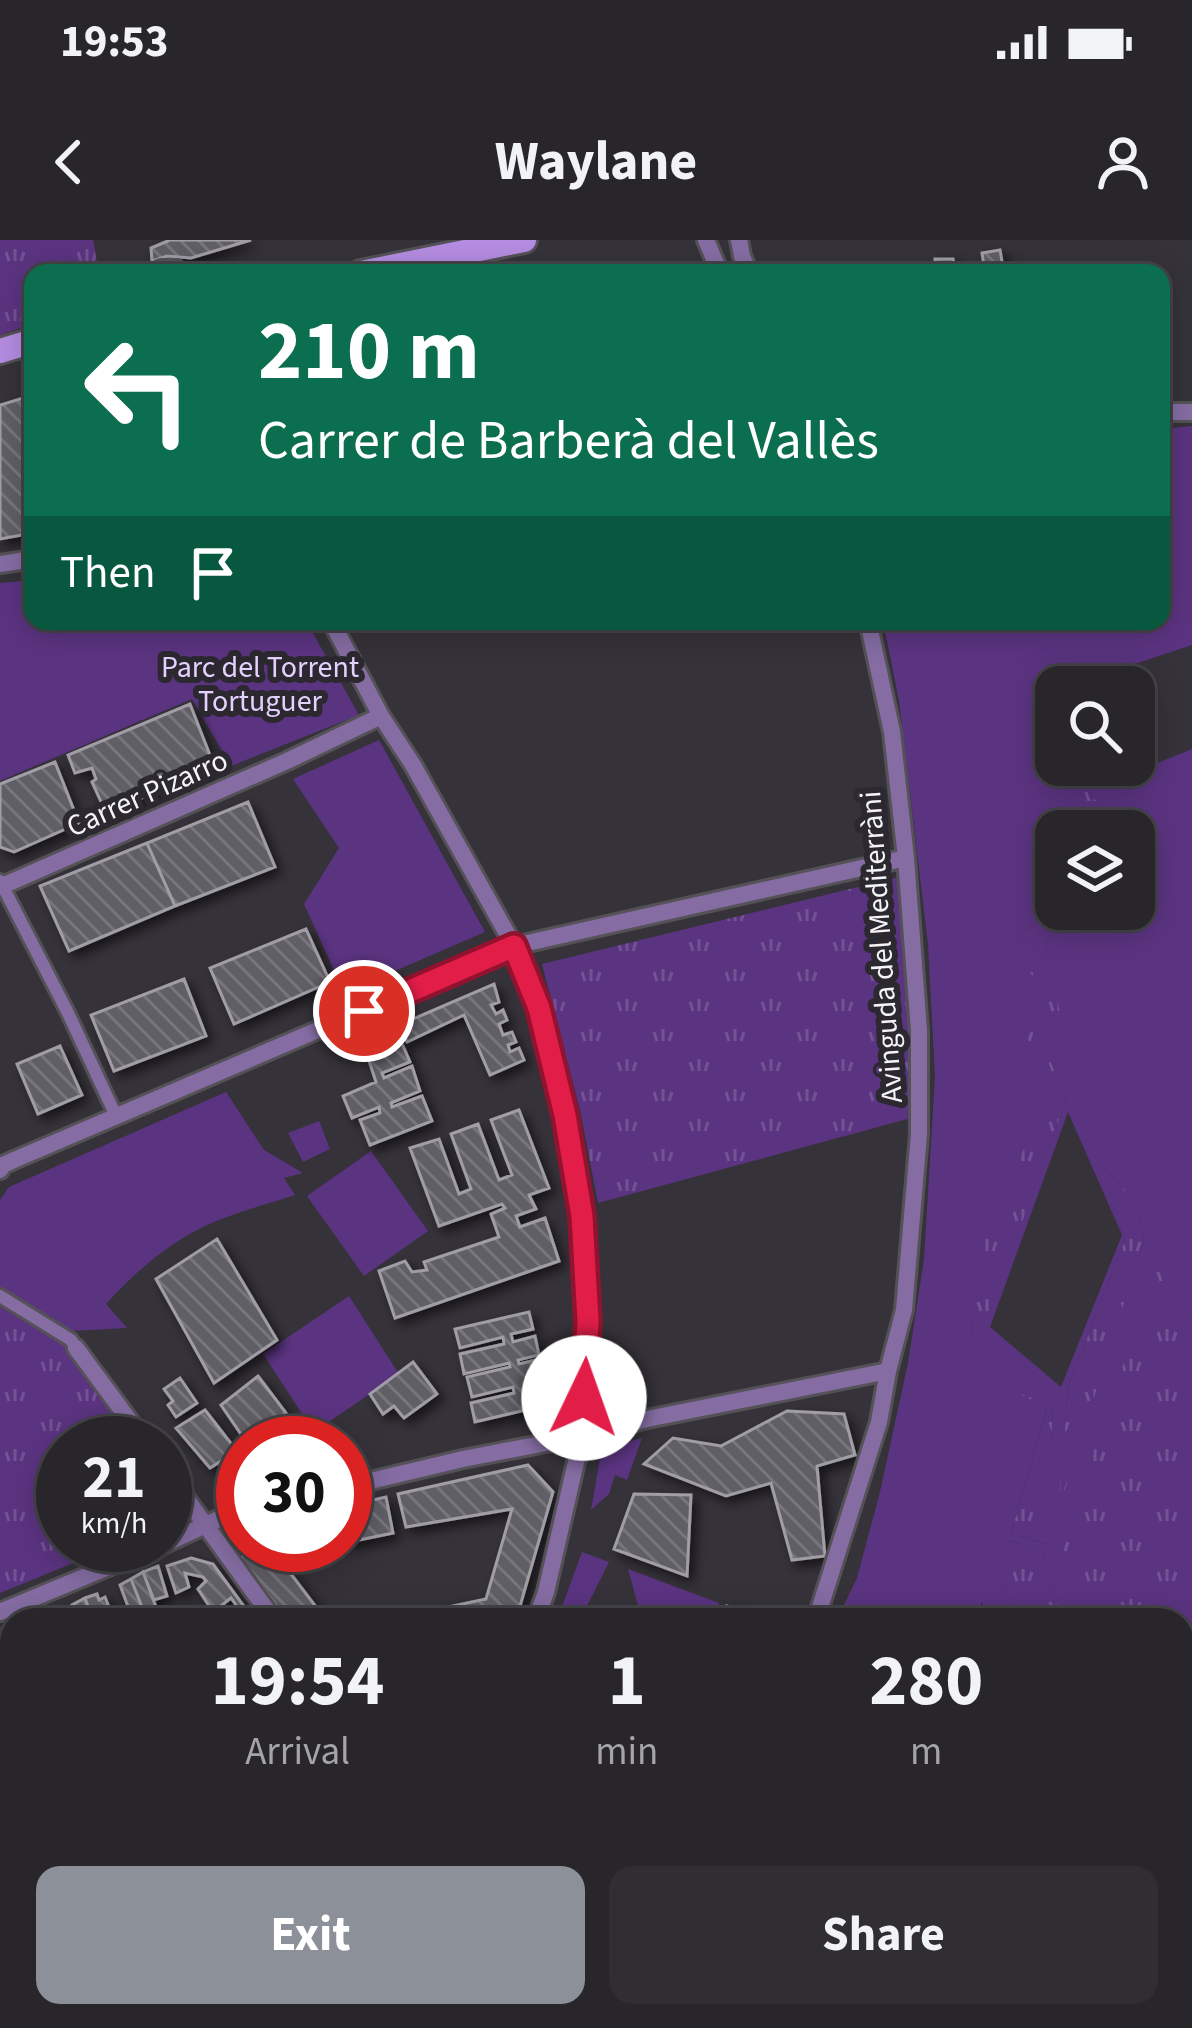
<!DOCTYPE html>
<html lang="en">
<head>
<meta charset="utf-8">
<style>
	body { margin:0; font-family:"Source Sans 3",sans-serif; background:#302e33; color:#f1f3f6; height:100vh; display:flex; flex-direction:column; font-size:45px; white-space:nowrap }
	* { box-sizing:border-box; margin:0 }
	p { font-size:39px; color:#a5a5a9 }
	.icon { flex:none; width:66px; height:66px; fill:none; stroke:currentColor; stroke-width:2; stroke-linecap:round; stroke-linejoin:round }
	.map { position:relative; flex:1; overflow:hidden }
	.drawer { position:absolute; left:0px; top:1368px; width:1194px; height:420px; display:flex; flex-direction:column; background:#28262b; border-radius:36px 36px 0 0; box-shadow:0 6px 30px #0003,0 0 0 3px #444347 }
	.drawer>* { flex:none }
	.guide { position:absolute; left:24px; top:24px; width:1146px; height:366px; border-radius:24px; box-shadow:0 6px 30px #0003,0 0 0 3px #444347; background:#0b6e4f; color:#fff; overflow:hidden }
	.tools { position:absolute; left:1035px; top:426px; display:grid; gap:24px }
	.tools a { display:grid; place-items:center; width:120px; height:120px; border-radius:24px; background:#28262b; box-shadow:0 6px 30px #0003,0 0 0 3px #444347; font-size:60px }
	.speed { position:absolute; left:36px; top:1176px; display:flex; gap:24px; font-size:60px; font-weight:700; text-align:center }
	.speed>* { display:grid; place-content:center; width:156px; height:156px; border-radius:50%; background:#28262b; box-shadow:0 6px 30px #0003,0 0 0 3px #444347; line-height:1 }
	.speed small { font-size:30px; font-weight:400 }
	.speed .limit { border:18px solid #d22; background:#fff; color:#111 }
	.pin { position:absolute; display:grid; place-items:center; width:102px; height:102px; color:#fff; margin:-51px; border:6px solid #fff; border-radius:50%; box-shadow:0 3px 12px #0007 }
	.me { position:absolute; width:132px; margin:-66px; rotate:3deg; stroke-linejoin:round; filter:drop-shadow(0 0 9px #0008) }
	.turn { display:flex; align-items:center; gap:42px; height:252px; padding:0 36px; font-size:54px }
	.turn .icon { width:156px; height:156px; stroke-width:2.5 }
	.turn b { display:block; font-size:84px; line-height:102px }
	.then { display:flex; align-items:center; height:114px; padding:0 36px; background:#0003; gap:24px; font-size:45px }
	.eta { display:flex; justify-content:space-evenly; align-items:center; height:204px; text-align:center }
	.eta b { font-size:72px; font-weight:700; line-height:84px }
	.cta { display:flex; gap:24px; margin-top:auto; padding:24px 36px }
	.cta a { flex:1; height:138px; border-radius:24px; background:#8c9099; color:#fff; font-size:48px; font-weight:700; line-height:138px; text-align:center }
	.cta a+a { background:#302e33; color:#f1f3f6 }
	.status { display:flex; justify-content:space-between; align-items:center; height:84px; padding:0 60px; background:#28262b; direction:ltr }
	.status svg { height:33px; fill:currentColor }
	header { display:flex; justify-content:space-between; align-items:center; height:156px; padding:0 36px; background:#28262b; font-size:54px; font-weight:700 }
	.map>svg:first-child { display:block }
	.grass { fill:url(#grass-tufts) }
	.park { fill:#5b3481; fill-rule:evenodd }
	.building { fill:url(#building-back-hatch); stroke:#a19da6; stroke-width:3; filter:url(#shadow) }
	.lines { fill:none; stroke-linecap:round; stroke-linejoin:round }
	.pedestrian-casing { stroke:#545157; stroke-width:18 }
	.minor-casing { stroke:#545157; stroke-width:22 }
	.secondary-casing { stroke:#545157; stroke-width:30 }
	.pedestrian { stroke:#856da3; stroke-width:12 }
	.minor { stroke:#856da3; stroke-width:16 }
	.secondary { stroke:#b48ce1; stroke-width:24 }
	.route-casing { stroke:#92132f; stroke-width:30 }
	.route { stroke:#e11d48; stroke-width:21 }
	.labels { text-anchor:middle; stroke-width:12; stroke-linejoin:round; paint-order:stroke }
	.park-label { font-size:30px; fill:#e5d1fe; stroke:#2b282f }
	.street-label { font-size:30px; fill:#f4f3f7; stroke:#2b282f }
</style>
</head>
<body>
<div class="status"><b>19:53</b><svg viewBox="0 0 49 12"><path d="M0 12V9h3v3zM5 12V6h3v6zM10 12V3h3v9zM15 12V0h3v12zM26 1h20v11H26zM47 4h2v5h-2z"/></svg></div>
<header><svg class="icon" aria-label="back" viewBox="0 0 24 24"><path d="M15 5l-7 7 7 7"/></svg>Waylane<svg class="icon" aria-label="person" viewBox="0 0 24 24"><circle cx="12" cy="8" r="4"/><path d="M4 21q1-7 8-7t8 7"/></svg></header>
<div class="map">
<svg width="1192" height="1788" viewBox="0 0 1192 1788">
	<defs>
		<pattern id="grass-tufts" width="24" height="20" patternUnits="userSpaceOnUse" patternTransform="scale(3)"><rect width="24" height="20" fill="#5b3481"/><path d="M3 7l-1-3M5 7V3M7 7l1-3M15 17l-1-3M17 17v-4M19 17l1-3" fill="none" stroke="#735294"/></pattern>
		<pattern id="building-back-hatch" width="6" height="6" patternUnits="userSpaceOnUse" patternTransform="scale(3)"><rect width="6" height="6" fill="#615e66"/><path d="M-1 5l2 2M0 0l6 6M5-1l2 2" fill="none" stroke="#78767d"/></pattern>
		<filter id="shadow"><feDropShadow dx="5.5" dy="5.5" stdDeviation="6" flood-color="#0009"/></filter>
	</defs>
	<rect width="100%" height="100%" fill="#353239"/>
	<!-- grass -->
	<path class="grass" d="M 0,0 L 93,0 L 99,33 L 33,33 L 33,84 L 0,95 Z
		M 1062,526 L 1126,591 L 1096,591 Z
		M 899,637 L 912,789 L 911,878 L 598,963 L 580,870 L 542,724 Z
		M 1056,660 L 1056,669 L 1079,669 L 1045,703 L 1072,822 L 1015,700 Z
		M 1004,718 L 1064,851 L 1066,861 L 984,1090 L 1034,1129 L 969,1110 L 986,985 L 1046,863 Z
		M 1092,919 L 1099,922 L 1137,964 L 1144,1000 L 1057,1278 L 1068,1147 L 1125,1000 Z
		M 1156,1025 L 1192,1080 L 1192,1788 L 726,1788 L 727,1776 L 1182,1776 L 1182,1380 L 1080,1380 L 1061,1306 Z
		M 0,1064 L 72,1110 L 120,1189 L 133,1203 L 63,1203 L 63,1305 L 117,1305 L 0,1353 Z
		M 1000,1147 L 1053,1164 L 1047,1304 L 1011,1293 L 1047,1168 Z
		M 1009,1300 L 1042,1312 L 1063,1380 L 1026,1380 L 998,1339 Z
		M 412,1776 L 705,1776 L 705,1788 L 408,1788 Z"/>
	<!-- park -->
	<path class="park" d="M 1192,186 L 1192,405 L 1123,428 L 1129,447 L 1056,447 L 1056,525 L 1134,523 L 1138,531 L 1192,509 L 1192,1080 L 1156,1027 L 1062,1306 L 1080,1380 L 1063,1380 L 1042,1312 L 1010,1300 L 998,1339 L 1026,1380 L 990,1380 L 982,1362 L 975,1380 L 837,1380 L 857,1338 L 880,1252 L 908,1123 L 924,1019 L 935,836 L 928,704 L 899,461 L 883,381 L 1161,381 L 1161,189 ZM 1066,530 L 1126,591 L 1134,591 L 1134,600 L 1141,607 L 1134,615 L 1134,669 L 1079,669 L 1045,703 L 1069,815 L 1015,700 L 1056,660 L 1056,591 L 1096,591 ZM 1008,729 L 1064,851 L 1066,861 L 983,1090 L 1030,1128 L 969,1109 L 987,985 L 1046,863 ZM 1068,872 L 1122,995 L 1061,1147 L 990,1087 ZM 1093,920 L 1099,922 L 1137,964 L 1144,1000 L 1058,1271 L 1068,1147 L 1125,1000 ZM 1017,1153 L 1053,1164 L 1046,1304 L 1011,1293 L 1047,1167 Z
		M 33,340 L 33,381 L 306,381 L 359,475 L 231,526 L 192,459 L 0,541 L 0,343 Z
		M 379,500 L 485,692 L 344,753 L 304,664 L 339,608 L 293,539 Z
		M 226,852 L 264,910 L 303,933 L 284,938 L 295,955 C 265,965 232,973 203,987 C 166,1005 133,1034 106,1064 L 127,1088 L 70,1091 L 0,1047 L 0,960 L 9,947 Z
		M 319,881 L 330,909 L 303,922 L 288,893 Z
		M 371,911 L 428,991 L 364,1036 L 307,956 Z
		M 349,1056 L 399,1134 L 314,1192 L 263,1114 Z
		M 642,1198 L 627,1240 L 615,1235 L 609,1254 L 591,1270 L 601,1213 L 606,1208 Z
		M 582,1312 L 609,1322 L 580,1380 L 557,1380 Z
		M 628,1329 L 719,1363 L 719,1380 L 642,1380 Z"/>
	<!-- building -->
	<path class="building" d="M 170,0 L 251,0 L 191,18 L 167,16 L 152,21 L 151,8 Z
		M 1000,10 L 1004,33 L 985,33 L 982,13 Z
		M 935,19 L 953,19 L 956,33 L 936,33 Z
		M 33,155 L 33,293 L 0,299 L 0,165 Z
		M 190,464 L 213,523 L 107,575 L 92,542 L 96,539 L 92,528 L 75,533 L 68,515 Z
		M 55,522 L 79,583 L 14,612 L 0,607 L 0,544 Z
		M 248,562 L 275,627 L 175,666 L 147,603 Z
		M 147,603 L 175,666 L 69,711 L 40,646 Z
		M 306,689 L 330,742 L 234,784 L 210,728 Z
		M 184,739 L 206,796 L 114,831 L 91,775 Z
		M 494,744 L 499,762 L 491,765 L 496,774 L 503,770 L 507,780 L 499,784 L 503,795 L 512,792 L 516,802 L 508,805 L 510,812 L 519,808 L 524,820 L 490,835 L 464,775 L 407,802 L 399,785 Z
		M 400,799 L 410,822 L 382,833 L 384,838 L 412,826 L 420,851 L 391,863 L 392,867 L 422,856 L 432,881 L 370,905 L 360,880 L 380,873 L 379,867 L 352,878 L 343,856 L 376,842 L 366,812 Z
		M 60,806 L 82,855 L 38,874 L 17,824 Z
		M 519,870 L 549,948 L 529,955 L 536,969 L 516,976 L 520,987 L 545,978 L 559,1021 L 395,1078 L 379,1031 L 405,1021 L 412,1032 L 427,1030 L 424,1022 L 499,997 L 491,974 L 505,968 L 502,964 L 439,986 L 410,908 L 439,899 L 459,954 L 471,949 L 451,894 L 478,884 L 499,940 L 512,935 L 491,880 Z
		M 217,999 L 277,1100 L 214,1143 L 156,1039 Z
		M 529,1072 L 533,1089 L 511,1094 L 513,1102 L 535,1096 L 539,1115 L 518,1120 L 519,1124 L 540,1119 L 545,1138 L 532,1141 L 534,1148 L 546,1145 L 551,1164 L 475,1182 L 471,1163 L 514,1153 L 513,1147 L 472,1157 L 467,1137 L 510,1127 L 509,1123 L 464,1134 L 460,1114 L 504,1104 L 503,1097 L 460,1108 L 455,1089 Z
		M 413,1122 L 437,1154 L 404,1178 L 394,1166 L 383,1174 L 370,1154 Z
		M 258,1136 L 286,1173 L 247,1203 L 221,1165 Z
		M 180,1138 L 197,1163 L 176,1177 L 168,1165 L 173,1161 L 164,1149 Z
		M 205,1170 L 237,1211 L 210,1228 L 176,1188 Z
		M 787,1171 L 844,1174 L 855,1215 L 817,1226 L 825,1316 L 792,1320 L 771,1243 L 726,1256 L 644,1224 L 673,1198 L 721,1206 Z
		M 528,1225 L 553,1252 L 516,1380 L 421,1380 L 420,1373 L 486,1359 L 512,1269 L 406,1287 L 398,1254 Z
		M 634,1254 L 691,1255 L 687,1336 L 614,1309 Z
		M 386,1257 L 393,1293 L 345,1303 L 345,1266 Z
		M 246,1305 L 336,1305 L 278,1317 L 326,1380 L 287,1380 L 241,1320 Z
		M 191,1318 L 213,1324 L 254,1380 L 220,1380 L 236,1365 L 231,1358 L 213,1372 L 198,1349 L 206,1341 L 203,1337 L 185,1333 L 189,1347 L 176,1353 L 167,1326 Z
		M 158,1326 L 167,1356 L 154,1360 L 143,1332 Z
		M 143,1332 L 160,1378 L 155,1380 L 147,1380 L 131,1339 Z
		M 131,1339 L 147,1380 L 133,1380 L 120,1345 Z
		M 97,1354 L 99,1360 L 105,1357 L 114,1380 L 93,1380 L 85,1358 Z
		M 85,1358 L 93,1380 L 79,1380 L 72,1365 Z
		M 727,1366 L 767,1380 L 726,1380 Z
		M 12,1385 L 12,1419 L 0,1424 L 0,1390 Z
		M 7,1537 L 12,1555 L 12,1652 L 6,1648 L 0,1628 L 0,1539 Z
		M 12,1775 L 74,1776 L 76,1786 L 1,1788 L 4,1780 Z
		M 98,1776 L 139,1776 L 134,1788 L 93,1788 Z
		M 226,1776 L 258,1776 L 253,1788 L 221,1788 Z
		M 327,1776 L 358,1776 L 354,1788 L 323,1788 Z
		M 811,1776 L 860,1776 L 869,1788 L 802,1788 Z"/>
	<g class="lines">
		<!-- pedestrian casing -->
		<g class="pedestrian-casing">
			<path id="pedestrian" d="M 0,641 L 68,773 L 116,876
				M 0,1056 L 71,1100 L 76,1108"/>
		</g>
		<!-- minor casing -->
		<g class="minor-casing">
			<path id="minor" d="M 706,0 L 720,33
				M 739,0 L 742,16 L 749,33
				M 1161,172 L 1192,172
				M 0,324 L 33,319
				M 331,381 L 381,476 L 413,525 L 514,706 L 539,768 L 565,875 L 582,976 L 588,1081 L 582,1196 L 546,1352 L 536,1380
				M 0,647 L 287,521 L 381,476
				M 0,930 L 3,925 L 14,920 L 514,706 L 906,618
				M 76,1108 L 146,1203
				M 165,1229 L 274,1380
				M 345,1247 L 463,1219 L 582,1196 L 647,1179 L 888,1131
				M 165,1304 L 229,1274 L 243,1271
				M 0,1372 L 161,1305
				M 816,1380 L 879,1182 L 888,1131 L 904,1070 L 919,894 L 919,791 L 906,618 L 892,492 L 868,381
				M 0,1531 L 12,1527
				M 0,1670 L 7,1679 L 12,1693
				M 0,1761 L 12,1752
				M 374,1788 L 379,1776"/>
		</g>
		<!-- secondary casing -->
		<g class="secondary-casing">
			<path id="secondary" d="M 162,33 L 175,33
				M 361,33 L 524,0
				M 0,111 L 33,101"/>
		</g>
		<!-- pedestrian -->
		<use href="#pedestrian" class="pedestrian"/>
		<!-- minor -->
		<use href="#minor" class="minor"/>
		<!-- secondary -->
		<use href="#secondary" class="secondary"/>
	</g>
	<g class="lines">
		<!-- route casing -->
		<g class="route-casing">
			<path id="route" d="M 364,771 L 514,706 L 539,768 L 565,875 L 582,976 L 588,1081 L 584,1158"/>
		</g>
		<!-- route -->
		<use href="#route" class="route"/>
	</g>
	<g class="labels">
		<!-- park labels -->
		<g class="park-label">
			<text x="260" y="437">Parc del Torrent<tspan x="260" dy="34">Tortuguer</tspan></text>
		</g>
		<!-- street labels -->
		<g class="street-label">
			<text transform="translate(147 553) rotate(-24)" y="10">Carrer Pizarro</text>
			<text transform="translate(881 707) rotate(-94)" y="10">Avinguda del Mediterràni</text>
		</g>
	</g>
</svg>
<div class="tools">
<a><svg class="icon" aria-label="search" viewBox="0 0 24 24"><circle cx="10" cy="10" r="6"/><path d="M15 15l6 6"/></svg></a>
<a><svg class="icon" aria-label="layers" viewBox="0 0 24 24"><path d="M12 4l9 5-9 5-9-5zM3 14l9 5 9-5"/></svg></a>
</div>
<div class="speed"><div>21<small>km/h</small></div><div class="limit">30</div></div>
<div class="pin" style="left:364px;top:771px;background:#d93025"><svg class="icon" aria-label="arrive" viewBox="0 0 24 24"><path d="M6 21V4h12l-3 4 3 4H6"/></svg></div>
<svg class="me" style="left:584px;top:1158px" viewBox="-20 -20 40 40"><circle r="19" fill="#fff"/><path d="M0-13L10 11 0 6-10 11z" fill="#e11d48"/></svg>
<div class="guide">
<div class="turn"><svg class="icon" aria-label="left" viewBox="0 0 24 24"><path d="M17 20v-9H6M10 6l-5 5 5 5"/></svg><div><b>210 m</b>Carrer de Barberà del Vallès</div></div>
<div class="then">Then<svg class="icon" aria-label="arrive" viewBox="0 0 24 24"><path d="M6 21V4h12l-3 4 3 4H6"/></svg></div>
</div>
<section class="drawer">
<div class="eta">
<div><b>19:54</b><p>Arrival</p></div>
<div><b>1</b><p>min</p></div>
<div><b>280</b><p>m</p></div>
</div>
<div class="cta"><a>Exit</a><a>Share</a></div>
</section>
</div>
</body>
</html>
